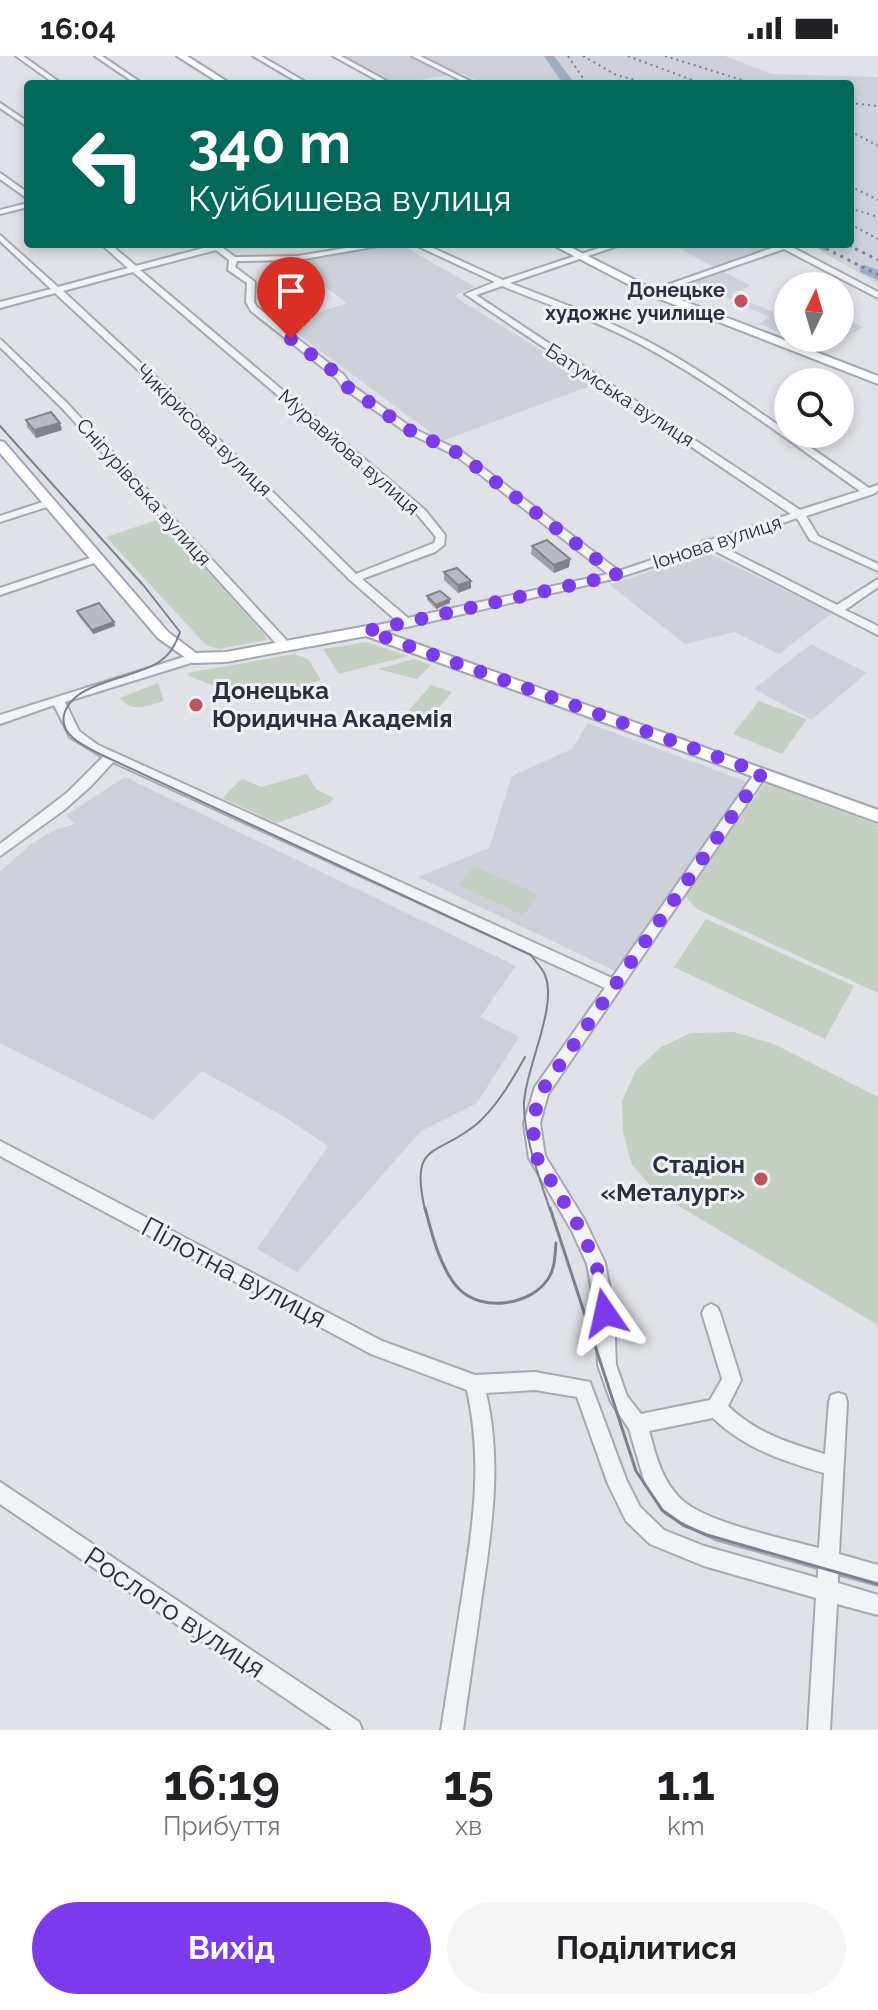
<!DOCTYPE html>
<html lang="uk">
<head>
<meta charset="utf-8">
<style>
	body { margin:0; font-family:Raleway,sans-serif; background:#f6f6f6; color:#202124; height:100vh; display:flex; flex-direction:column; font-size:30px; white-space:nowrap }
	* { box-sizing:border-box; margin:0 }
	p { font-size:26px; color:#757577 }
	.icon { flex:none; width:44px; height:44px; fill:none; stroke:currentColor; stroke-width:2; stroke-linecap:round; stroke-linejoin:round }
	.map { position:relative; height:1674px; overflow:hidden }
	.panel { display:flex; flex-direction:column; background:#fff; flex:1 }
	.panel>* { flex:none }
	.hud { position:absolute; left:24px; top:24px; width:830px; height:168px; border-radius:8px; box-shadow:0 4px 12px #0003; background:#00695c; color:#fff; overflow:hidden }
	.needle { width:52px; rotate:5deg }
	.fabs { position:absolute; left:774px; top:216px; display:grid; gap:16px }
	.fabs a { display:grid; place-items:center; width:80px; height:80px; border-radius:50%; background:#fff; box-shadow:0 4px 12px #0003; font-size:40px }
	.pin { position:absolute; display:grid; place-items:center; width:68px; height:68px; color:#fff; margin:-82px -34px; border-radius:50% 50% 50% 0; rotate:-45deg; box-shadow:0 0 8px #0007 }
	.pin .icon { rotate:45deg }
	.me { position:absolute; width:88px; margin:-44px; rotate:349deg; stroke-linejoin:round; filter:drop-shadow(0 0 6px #0008) }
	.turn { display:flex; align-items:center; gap:28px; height:168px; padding:0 32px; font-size:36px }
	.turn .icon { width:104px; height:104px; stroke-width:2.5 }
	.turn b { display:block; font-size:56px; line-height:68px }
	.eta { display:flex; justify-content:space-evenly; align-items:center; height:136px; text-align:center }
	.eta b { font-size:48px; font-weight:700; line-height:56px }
	.primary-button { display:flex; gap:16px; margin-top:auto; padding:16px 32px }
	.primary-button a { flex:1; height:92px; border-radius:48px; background:#7c3aed; color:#fff; font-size:32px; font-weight:700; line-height:92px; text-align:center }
	.primary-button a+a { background:#f6f6f6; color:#202124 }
	.status { display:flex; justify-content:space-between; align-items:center; height:56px; padding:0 40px; background:#fff; direction:ltr }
	.status svg { height:22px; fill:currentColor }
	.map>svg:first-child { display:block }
	.built { fill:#ced1d9 }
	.green { fill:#c4d0c2 }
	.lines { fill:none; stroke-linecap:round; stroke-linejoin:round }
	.river { fill:#9eaec4; fill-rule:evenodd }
	.minor-casing { stroke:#a6a9b1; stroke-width:4 }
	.major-casing { stroke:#a0a6b2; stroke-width:4 }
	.minor { fill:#f2f3f6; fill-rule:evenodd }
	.major { fill:#fff; fill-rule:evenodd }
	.tram-far1 { stroke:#7b818f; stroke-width:2 }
	.tram { stroke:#7b818f; stroke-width:3 }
	.rail-far1 { stroke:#7b818f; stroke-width:2; stroke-dasharray:2 4; stroke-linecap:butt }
	.rail { stroke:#7b818f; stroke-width:3; stroke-dasharray:3 5; stroke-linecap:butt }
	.wall { fill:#9ea1a8 }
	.shaded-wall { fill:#818388 }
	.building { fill:#b8bbc3; stroke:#818388; stroke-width:2 }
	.route { stroke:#7c3aed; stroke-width:14; stroke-dasharray:0 25.2 }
	.poi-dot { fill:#c05259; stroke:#eff1f5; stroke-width:3 }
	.labels { text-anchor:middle; stroke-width:6; stroke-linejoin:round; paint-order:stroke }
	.far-poi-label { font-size:20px; font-weight:bold; fill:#2a303d; stroke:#eff1f5; text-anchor:end }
	.far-street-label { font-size:20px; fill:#2a303d; stroke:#eff1f5 }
	.poi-label { font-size:24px; font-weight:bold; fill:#2a303d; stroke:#eff1f5; text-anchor:start }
	.near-street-label { font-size:28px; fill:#2a303d; stroke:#eff1f5 }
</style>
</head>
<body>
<div class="status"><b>16:04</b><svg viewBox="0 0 49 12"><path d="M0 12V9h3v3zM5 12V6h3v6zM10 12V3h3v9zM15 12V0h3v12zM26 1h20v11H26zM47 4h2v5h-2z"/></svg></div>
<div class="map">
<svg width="878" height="1674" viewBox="0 0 878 1674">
	<rect width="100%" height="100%" fill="#e0e2e7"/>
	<!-- built -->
	<path class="built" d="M 341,0 L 725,0 L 772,18 L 878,21 L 878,228 L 809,188 L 850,188 L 850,28 L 484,28 L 461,17 L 395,28 Z
		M 400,188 L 475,231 L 454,240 L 595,328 L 442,385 L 284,268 L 347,247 L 292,206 Z
		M 671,188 L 785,188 L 714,211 Z
		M 724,216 L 751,230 L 731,238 L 777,258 L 788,252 L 788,280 L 759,268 L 769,261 L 693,226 Z
		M 840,262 L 864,271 L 823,294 L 793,282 L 840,282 Z
		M 706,496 L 832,557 L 779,598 L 735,576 L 685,588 L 610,529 Z
		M 811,588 L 867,617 L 811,664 L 754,633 Z
		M 588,667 L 748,726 L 615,915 L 418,821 L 489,792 L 512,720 L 572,693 Z
		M 125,721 L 516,910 L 480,961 L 519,981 L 477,1047 L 421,1075 L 297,1216 L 257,1193 L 328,1090 L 283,1060 L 202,1015 L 153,1064 L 0,987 L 0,816 L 31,788 L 55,774 L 75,768 L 66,759 Z"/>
	<!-- green -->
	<path class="green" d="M 160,463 L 264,578 L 267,584 L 219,593 L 206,589 L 106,481 Z
		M 366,586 L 408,600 L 339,618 L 323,593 Z
		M 294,598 L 308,603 L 321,624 L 252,645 L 189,620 L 188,617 Z
		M 414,603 L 431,609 L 417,623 L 378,613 Z
		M 158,627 L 164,645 C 149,649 131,658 120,642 Z
		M 431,629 L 452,636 L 424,669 L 403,661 Z
		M 759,645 L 807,663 L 782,698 L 733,678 Z
		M 307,718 L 317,734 L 334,742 L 329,748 L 277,767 L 222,742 L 242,723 L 261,731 Z
		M 765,727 L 878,769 L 878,937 L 697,853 L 684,839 Z
		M 474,810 L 539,839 L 523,859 L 458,829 Z
		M 706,863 L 854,930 L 825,983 L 674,911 Z
		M 734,976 L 774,988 L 878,1041 L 878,1269 L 657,1137 L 632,1109 L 623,1076 L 622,1045 L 636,1014 L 661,991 L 691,977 Z"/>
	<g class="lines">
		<!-- river -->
		<path class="river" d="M 544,0 L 554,0 L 575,28 L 563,28 Z
			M 811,188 L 829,188 L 831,191 L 824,195 Z
			M 865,209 L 878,214 L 878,224 L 860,216 L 860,210 Z"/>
		<!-- minor casing -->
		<g class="minor-casing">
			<path id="minor" d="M 16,0 L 23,0 L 62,28 L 55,28 Z
				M 95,0 L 102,0 L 143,28 L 136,28 Z
				M 253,0 L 261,0 L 309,28 L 301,28 Z
				M 333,0 L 341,0 L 392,28 L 384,28 Z
				M 412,0 L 420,0 L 476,28 L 468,28 Z
				M 0,47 L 28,66 L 28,71 L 0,52 Z
				M 0,117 L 28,137 L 28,143 L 0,123 Z
				M 28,147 L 28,151 L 0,158 L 0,154 Z
				M 0,179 L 58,231 L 128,212 L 101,188 L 110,188 L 136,210 L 211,190 L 210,188 L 227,188 L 223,192 L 235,201 L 298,200 L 371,188 L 390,188 L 298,204 L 237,205 L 235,211 L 255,226 L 254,246 L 257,251 L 344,319 L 350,328 L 412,372 L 461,395 L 619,515 L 702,487 L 703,485 L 710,484 L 791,458 L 465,238 L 495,226 L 413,188 L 424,188 L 503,224 L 611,188 L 623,188 L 510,227 C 557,245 603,262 647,285 C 697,311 742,344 788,376 L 788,378 L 791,378 L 869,432 L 878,429 L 878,435 L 873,438 L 806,460 L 818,480 L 878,508 L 878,515 L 810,484 L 797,462 L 719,489 L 837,549 L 878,523 L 878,531 L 845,554 L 878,570 L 878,579 L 709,492 L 617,522 L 407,571 L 363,578 L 363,572 L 397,565 L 350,524 L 151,326 L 55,237 L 0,252 L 0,246 L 51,233 L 0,185 ZM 216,194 L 229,204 L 228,214 L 247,227 L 246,246 L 251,255 L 337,323 L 343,332 L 406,376 L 455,399 L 608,518 L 408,562 L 362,523 L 435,496 L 444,489 L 445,479 L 425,454 L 140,214 ZM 133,216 L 417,458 L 436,481 L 434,487 L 356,518 L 157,322 L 63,235 ZM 502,230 C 549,249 598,265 642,289 C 719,331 789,385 860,435 L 800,454 L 476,239 Z
				M 776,188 L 786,188 L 878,236 L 878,242 L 784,193 L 654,238 L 647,236 L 778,190 Z
				M 0,283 L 67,347 L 289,587 L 289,593 L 281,593 L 61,351 L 0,291 Z
				M 49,444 L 54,447 L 53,449 L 0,466 L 0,460 Z
				M 96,500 L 100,501 L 100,505 L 0,539 L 0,532 Z
				M 193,598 L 199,602 L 197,605 L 65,646 L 79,675 L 98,689 L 612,922 L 757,714 L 767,714 L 768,717 L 548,1038 L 540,1067 L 545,1100 L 584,1163 L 605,1207 L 614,1257 L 616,1309 L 627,1340 L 641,1358 L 710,1344 L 722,1323 L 702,1257 L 705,1251 L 711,1248 L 717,1251 L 720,1257 L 741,1324 L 728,1350 C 756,1377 789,1387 825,1398 L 829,1346 L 831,1339 L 838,1337 L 845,1339 L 847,1346 L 839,1498 L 878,1509 L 878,1529 L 838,1518 L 838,1527 L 878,1539 L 878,1559 L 837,1548 L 830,1674 L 808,1674 L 816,1542 L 704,1510 L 650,1488 L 626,1465 L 608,1428 L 577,1341 L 535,1334 L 486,1337 C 502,1405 492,1471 482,1539 C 476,1584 469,1629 463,1674 L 441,1674 C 448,1630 455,1585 462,1541 C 473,1469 483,1407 467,1334 L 371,1298 L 0,1100 L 0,1085 L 382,1285 L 475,1319 L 535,1316 L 590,1326 L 626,1423 L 640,1451 L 664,1474 L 704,1490 L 818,1522 L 818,1512 L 715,1483 L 667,1458 L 645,1427 L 629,1373 L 611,1346 L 598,1309 L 596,1257 L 587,1208 L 572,1175 L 529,1102 L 524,1067 L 535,1031 L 605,932 L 113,706 L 91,730 L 64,754 L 0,800 L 0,788 L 68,736 L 103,701 L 70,681 L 54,649 L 0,668 L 0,659 ZM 713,1362 C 744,1392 783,1405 824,1417 L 819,1492 C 786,1483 702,1466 680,1442 C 661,1423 656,1399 649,1375 Z
				M 0,1426 L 359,1666 L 362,1674 L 332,1674 L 0,1448 Z"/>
		</g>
		<!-- major casing -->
		<g class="major-casing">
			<path id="major" d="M 177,0 L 187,0 L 231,28 L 221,28 Z
				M 551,188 L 564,188 L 655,234 L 878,320 L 878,328 L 647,238 Z
				M 0,385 L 4,386 L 168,576 L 196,597 L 226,596 L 367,570 L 878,754 L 878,766 L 366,580 L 226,606 L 193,607 L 158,582 L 0,397 Z"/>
		</g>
		<!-- minor -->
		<use href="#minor" class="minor"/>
		<!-- major -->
		<use href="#major" class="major"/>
		<!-- tram-far1 -->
		<path class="tram-far1" d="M 0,370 L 144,530 L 180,576 C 176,588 170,599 159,606 C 134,623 72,625 64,659 C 59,681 89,692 104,700 L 531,899 C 535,905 542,912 545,919 C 558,950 526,1011 524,1046 C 523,1079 540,1123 550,1154
			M 425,1154 C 409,1084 437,1102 478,1067 C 498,1049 512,1024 525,1001"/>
		<!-- tram -->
		<path class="tram" d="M 425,1152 C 432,1178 440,1213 459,1233 C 482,1256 530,1250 548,1223 C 555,1213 555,1199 556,1187
			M 550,1152 L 636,1415 L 662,1454 L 683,1469 L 707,1479 L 878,1528"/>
		<!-- rail-far1 -->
		<path class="rail-far1" d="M 568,0 L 587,28
			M 583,0 L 616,19 L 650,28
			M 628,0 L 703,28
			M 665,0 L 755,28
			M 850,47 L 878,50
			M 850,75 L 878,90
			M 850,130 L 878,144
			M 850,152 L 878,161
			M 850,168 L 878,183
			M 817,188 L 823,191
			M 846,188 L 852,191"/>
		<!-- rail -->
		<path class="rail" d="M 819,189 L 878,219
			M 848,189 L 878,204"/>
	</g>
	<!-- wall -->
	<path class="wall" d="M 26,364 L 62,374 L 36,382 L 27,371 Z
		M 532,490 L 570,503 L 569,511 L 554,517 L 531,498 Z
		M 444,516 L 471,525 L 471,532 L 458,537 L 444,524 Z
		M 427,540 L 450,547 L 436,553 L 427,544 Z
		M 77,555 L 114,566 L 115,570 L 93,578 L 78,559 Z"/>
	<!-- shaded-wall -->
	<path class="shaded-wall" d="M 60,367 L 62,374 L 36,382 L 34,374 Z
		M 570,503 L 569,511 L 554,517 L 554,509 Z
		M 471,525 L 471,532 L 458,537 L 458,529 Z
		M 450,543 L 450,547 L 436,553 L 436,549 Z
		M 114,566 L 115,570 L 93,578 L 92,574 Z"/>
	<!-- building -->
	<path class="building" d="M 51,356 L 60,367 L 34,374 L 26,364 Z
		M 547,484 L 570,503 L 554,509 L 532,490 Z
		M 457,512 L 471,525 L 458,529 L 444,516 Z
		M 440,535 L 450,543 L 436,549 L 427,540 Z
		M 99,547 L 114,566 L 92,574 L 77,555 Z"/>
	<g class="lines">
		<!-- route -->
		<path class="route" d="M 291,283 L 341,321 L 346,330 L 409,374 L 458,397 L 617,519 L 367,575 L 762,717 L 541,1036 L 532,1067 L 537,1102 L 578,1169 L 596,1207 L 605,1257"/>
	</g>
	<!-- markers -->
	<g class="poi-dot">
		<circle cx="741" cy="245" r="8"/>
		<circle cx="196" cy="649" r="8"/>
		<circle cx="761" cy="1123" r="8"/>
	</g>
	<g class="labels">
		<!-- far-poi labels -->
		<g class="far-poi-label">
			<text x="725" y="241">Донецьке<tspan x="725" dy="23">художнє училище</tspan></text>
		</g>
		<!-- far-street labels -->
		<g class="far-street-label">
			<text transform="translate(620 339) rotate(33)" y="7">Батумська вулиця</text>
			<text transform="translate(204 374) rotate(44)" y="7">Чикірисова вулиця</text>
			<text transform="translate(349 396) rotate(41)" y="7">Муравйова вулиця</text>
			<text transform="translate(144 436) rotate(48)" y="7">Снігурівська вулиця</text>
			<text transform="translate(717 486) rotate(-18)" y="7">Іонова вулиця</text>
		</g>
		<!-- poi labels -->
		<g class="poi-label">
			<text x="212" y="643">Донецька<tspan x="212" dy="28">Юридична Академія</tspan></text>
			<text x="745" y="1117" text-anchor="end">Стадіон<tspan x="745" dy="28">«Металург»</tspan></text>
		</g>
		<!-- near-street labels -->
		<g class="near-street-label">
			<text transform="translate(234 1216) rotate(28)" y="10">Пілотна вулиця</text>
			<text transform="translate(175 1556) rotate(34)" y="10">Рослого вулиця</text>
		</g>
	</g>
</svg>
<div class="fabs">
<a><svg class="needle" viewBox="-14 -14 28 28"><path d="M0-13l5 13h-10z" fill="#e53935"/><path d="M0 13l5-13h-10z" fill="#757577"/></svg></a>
<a><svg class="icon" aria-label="search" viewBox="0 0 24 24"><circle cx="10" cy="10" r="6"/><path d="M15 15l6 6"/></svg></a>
</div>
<div class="pin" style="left:291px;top:283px;background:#d93025"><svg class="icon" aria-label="arrive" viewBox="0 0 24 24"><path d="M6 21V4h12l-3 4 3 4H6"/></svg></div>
<svg class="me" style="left:605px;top:1257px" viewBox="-20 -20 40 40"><path d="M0-17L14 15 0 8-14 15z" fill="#7c3aed" stroke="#fff" stroke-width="4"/></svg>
<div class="hud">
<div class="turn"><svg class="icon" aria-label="left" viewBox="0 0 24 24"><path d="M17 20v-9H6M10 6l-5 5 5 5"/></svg><div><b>340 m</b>Куйбишева вулиця</div></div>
</div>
</div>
<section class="panel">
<div class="eta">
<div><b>16:19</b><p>Прибуття</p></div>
<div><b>15</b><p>хв</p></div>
<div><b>1.1</b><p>km</p></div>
</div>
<div class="primary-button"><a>Вихід</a><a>Поділитися</a></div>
</section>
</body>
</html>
